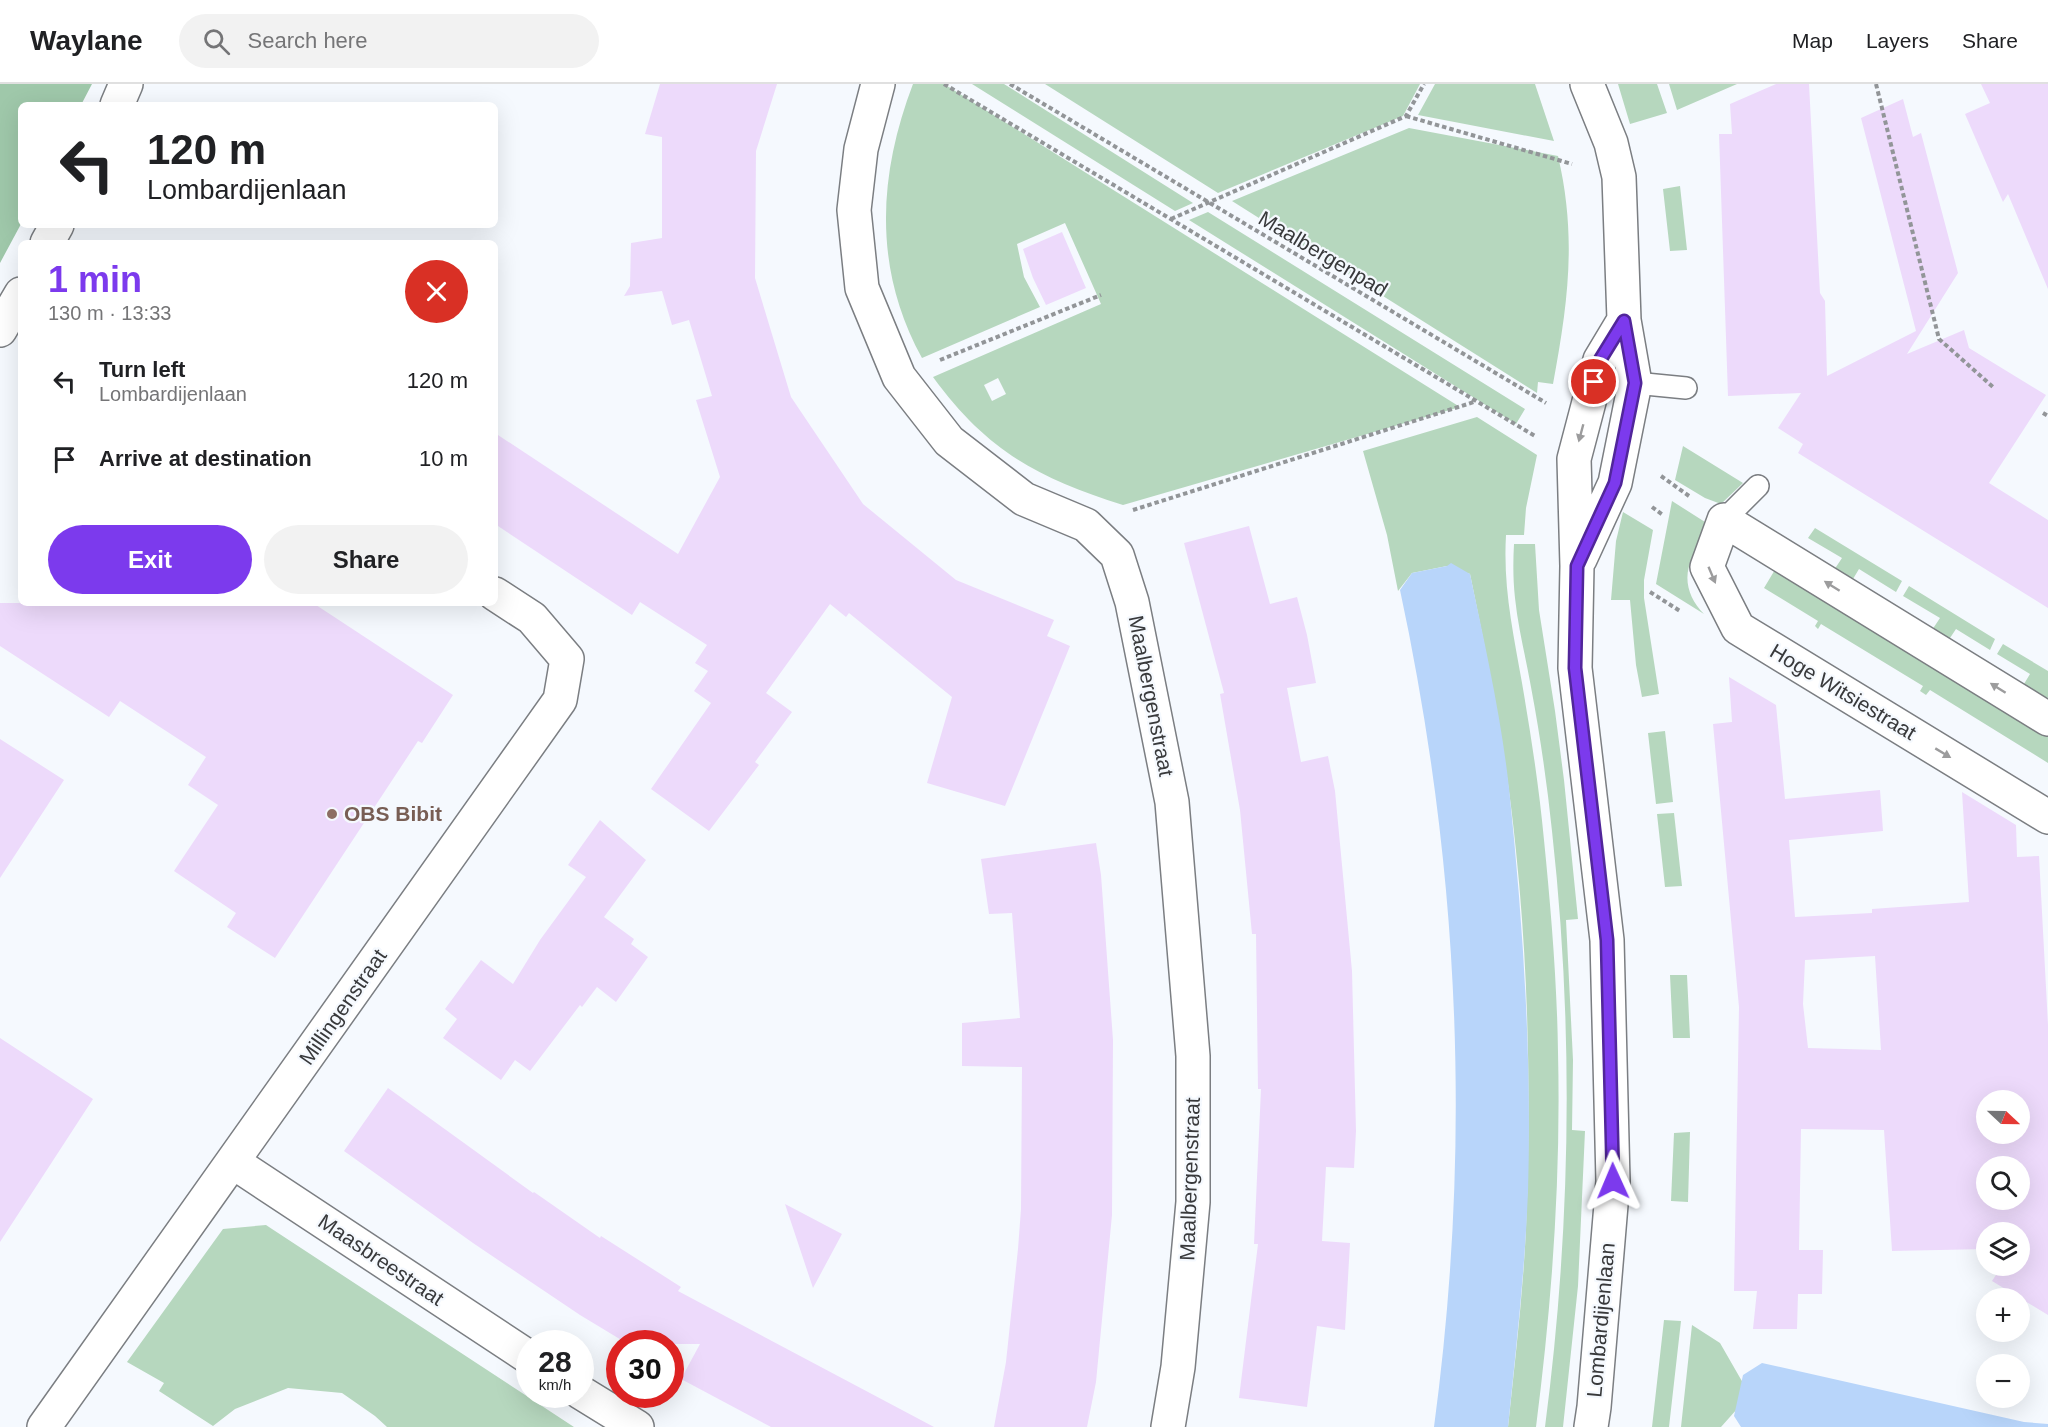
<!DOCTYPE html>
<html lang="en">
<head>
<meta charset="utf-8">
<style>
	body { margin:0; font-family:Helvetica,sans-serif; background:#f2f2f2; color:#202124; height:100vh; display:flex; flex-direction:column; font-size:22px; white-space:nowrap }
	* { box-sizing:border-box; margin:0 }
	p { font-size:20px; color:#757577 }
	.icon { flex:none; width:33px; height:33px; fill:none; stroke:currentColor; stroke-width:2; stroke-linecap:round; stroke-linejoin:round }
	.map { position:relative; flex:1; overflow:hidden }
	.panel { position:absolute; left:18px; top:156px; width:480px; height:366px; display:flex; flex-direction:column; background:#fff; border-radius:9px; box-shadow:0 6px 24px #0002 }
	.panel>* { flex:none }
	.top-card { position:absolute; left:18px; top:18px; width:480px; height:126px; border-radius:9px; box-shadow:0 6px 24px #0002; background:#fff; color:#202124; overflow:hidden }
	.needle { width:39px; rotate:112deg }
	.fabs { position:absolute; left:1976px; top:1006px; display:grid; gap:12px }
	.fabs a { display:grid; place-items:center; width:54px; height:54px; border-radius:50%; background:#fff; box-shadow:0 6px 24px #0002; font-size:30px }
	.speed { position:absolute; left:516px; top:1246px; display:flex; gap:12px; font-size:30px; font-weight:700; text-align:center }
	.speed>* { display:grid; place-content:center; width:78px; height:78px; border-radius:50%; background:#fff; box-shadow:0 6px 24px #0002; line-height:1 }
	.speed small { font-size:15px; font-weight:400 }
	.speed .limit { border:9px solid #d22; background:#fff; color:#111 }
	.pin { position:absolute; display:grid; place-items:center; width:51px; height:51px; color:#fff; margin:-26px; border:3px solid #fff; border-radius:50%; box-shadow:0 2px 6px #0007 }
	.me { position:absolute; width:66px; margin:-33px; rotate:359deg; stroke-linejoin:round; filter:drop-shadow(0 0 4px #0008) }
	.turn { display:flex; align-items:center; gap:21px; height:126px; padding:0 30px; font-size:27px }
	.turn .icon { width:78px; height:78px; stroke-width:2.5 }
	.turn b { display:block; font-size:42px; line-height:51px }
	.round { display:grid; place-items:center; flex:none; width:63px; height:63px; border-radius:32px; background:#f2f2f2 }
	.summary { display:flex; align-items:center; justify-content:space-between; height:102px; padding:0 30px }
	h1 { font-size:36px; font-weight:600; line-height:45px; color:#7c3aed }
	.action { display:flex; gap:12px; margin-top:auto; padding:12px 30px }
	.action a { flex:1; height:69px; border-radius:36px; background:#7c3aed; color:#fff; font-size:24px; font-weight:600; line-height:69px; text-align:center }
	.action a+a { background:#f2f2f2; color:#202124 }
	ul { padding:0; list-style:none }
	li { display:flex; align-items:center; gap:18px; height:78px; padding:0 30px }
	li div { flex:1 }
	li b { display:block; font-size:22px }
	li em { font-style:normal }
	header { display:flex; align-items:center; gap:36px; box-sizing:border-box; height:84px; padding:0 30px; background:#fff; border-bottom:2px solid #e0e0e0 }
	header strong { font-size:28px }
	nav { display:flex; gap:33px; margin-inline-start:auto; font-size:21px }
	.search { width:420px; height:54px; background:#f2f2f2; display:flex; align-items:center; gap:15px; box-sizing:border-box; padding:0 21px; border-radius:33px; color:#757577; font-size:22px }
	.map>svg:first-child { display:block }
	.green { fill:#b6d7be; fill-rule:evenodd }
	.forest { fill:#9fc8aa }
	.water { fill:#b8d5fa }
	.building { fill:#eddafb; fill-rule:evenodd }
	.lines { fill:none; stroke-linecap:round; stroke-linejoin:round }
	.lane-casing { stroke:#7b7e82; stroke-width:24 }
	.street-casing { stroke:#7b7e82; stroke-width:36 }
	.path { stroke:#929598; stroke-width:4; stroke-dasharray:4.5 3; stroke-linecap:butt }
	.lane { stroke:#fff; stroke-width:21 }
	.street { stroke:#fff; stroke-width:33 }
	.oneway { fill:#9c9c9d }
	.route-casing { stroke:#51269a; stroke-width:15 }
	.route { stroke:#7c3aed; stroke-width:10 }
	.education-dot { fill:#8d6e63; stroke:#f5f9fe; stroke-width:2 }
	.labels { text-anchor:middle; stroke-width:4.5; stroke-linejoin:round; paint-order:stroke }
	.street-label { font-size:21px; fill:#38393b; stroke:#f5f9fe }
	.education-label { font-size:21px; font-weight:bold; fill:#785e54; stroke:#f5f9fe; text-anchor:start }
</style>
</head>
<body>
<header>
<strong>Waylane</strong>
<div class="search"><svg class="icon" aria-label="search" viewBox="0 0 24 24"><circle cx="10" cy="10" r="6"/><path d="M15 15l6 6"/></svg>Search here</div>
<nav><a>Map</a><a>Layers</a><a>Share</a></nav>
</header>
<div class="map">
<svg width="2048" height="1343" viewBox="0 0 2048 1343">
	<rect width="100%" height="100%" fill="#f5f9fe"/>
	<!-- green -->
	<path class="green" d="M 913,0 L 944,0 L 1460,323 L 1123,421 C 1038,394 987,367 933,293 L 1101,220 L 1065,139 L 1017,160 L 1024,193 L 1040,223 L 922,274 C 873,185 878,92 913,0 ZM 998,294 L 1006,310 L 992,317 L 984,301 Z
		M 972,0 L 1004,0 L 1193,119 L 1175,127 Z
		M 1045,0 L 1420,0 L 1403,32 L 1218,109 Z
		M 1435,0 L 1535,0 L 1554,57 L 1418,31 Z
		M 1618,0 L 1657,0 L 1667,29 L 1630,40 Z
		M 1669,0 L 1737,0 L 1677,26 Z
		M 1409,44 L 1558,72 C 1577,153 1568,219 1553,300 L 1538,298 L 1537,309 L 1232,117 Z
		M 1680,102 L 1687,166 L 1670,167 L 1663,105 Z
		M 1208,128 L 1525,325 L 1516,340 L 1189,136 Z
		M 1477,333 L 1537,371 L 1526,424 L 1524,451 L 1506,451 C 1503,504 1513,547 1522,599 C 1531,651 1539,703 1544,756 C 1551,826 1557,897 1558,968 C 1561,1094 1552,1218 1536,1343 L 1508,1343 C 1515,1277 1523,1210 1526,1144 C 1531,1018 1529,892 1516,767 C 1507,674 1489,582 1470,490 L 1447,482 L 1412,489 L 1398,507 L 1387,451 L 1363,367 Z
		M 1683,362 L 1743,399 L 1721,420 L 1705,414 L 1675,396 Z
		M 1672,417 L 1705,438 L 1708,442 C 1706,453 1699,462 1693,472 C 1682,493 1688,514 1704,530 L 1656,500 Z
		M 1623,428 L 1653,446 L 1644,496 L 1644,514 L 1659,610 L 1642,613 L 1636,581 L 1630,516 L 1611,516 L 1616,457 Z
		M 1815,444 L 1902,497 L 1896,508 L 1859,485 L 1850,500 L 1832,489 L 1842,474 L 1808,454 Z
		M 1514,460 L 1535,460 L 1539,526 L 1555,627 L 1564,696 L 1578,835 L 1566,836 L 1573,976 L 1572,1046 L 1585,1047 L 1578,1202 L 1563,1343 L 1545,1343 C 1571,1145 1574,945 1552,747 C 1547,699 1540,651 1531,603 C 1526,574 1518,544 1515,514 C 1513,496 1513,478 1514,460 Z
		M 1776,484 L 2048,653 L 2048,679 L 1930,606 L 1926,611 L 1920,607 L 1923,602 L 1821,540 L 1818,545 L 1815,542 L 1818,537 L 1764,504 Z
		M 1909,502 L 1995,555 L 1990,566 L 1956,545 L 1946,560 L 1930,549 L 1940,534 L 1903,512 Z
		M 2003,560 L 2048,587 L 2048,613 L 2044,620 L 2021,605 L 2030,590 L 1997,570 Z
		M 1665,647 L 1673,718 L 1656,720 L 1648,649 Z
		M 1674,729 L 1682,802 L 1665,803 L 1657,730 Z
		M 1670,891 L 1687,891 L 1690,954 L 1673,954 Z
		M 1690,1048 L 1688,1118 L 1671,1117 L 1674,1049 Z
		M 266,1141 L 272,1145 L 574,1343 L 387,1343 L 375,1332 L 342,1309 L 288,1304 L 235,1325 L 213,1342 L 159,1307 L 164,1299 L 127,1278 L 223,1145 Z
		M 1664,1236 L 1681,1237 L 1669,1343 L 1652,1343 Z
		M 1692,1241 L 1720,1259 L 1743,1299 L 1737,1325 L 1721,1343 L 1681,1343 Z"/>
	<!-- forest -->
	<path class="forest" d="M 0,0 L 92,0 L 81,21 L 21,21 L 21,140 L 0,179 Z"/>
	<!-- water -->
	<path class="water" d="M 1451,479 L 1470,490 C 1485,561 1501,632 1509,704 C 1523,839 1532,972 1528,1108 C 1525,1186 1516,1265 1508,1343 L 1434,1343 C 1472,1060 1460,786 1400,506 L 1412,489 L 1447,482 Z
		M 1762,1279 L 2024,1338 L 2048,1340 L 2048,1343 L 1741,1343 L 1734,1332 L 1743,1291 Z"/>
	<!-- building -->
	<path class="building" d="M 660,0 L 777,0 L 756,67 L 755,194 L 791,313 L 863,420 L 956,496 L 1054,536 L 1047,552 L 1070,562 L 1005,722 L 927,699 L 952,613 L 849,529 L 846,533 L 830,520 L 766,609 L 792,628 L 755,678 L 759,681 L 709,747 L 651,705 L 711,619 L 694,607 L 708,587 L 695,579 L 707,561 L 640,518 L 632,531 L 495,440 L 495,349 L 678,470 L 720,393 L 696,316 L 712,312 L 689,236 L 672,241 L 662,207 L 624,212 L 630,202 L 631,159 L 662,154 L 662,53 L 645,50 Z
		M 1776,0 L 1809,0 L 1820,209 L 1825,217 L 1827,292 L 1916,247 L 1861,34 L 1903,15 L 1913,53 L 1921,49 L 1958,189 L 1907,270 L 1964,246 L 1969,264 L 2046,311 L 1989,399 L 2048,436 L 2048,524 L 1798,369 L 1803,360 L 1778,344 L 1801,309 L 1728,312 L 1719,50 L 1732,50 L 1730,20 Z
		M 1981,0 L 2048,0 L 2048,205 L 2008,110 L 2003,118 L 1965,30 L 1990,19 Z
		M 1062,148 L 1086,204 L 1046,221 L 1033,194 L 1023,165 Z
		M 1249,442 L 1270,520 L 1297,513 L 1307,551 L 1316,599 L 1287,604 L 1301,678 L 1328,672 L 1335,707 L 1352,887 L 1356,1047 L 1354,1084 L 1326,1083 L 1322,1157 L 1350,1159 L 1345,1246 L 1317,1242 L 1307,1323 L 1239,1314 L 1258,1160 L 1254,1160 L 1261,1005 L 1258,1005 L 1256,850 L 1252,850 L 1240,726 L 1220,610 L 1224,609 L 1184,459 Z
		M 0,519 L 313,519 L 453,611 L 422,659 L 418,657 L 275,874 L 227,843 L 236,829 L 174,787 L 218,721 L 188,701 L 206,673 L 120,617 L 109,633 L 0,562 Z
		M 1729,593 L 1776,621 L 1785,715 L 1880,706 L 1883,747 L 1789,756 L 1795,833 L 1872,829 L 1872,825 L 1969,818 L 1962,708 L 2016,741 L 2017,773 L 2039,772 L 2048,941 L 2048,1231 L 1992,1197 L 2002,1182 L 2019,1182 L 2019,1149 L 1986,1149 L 1986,1165 L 1892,1167 L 1884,1046 L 1801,1045 L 1799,1166 L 1823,1166 L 1822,1210 L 1798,1210 L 1797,1245 L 1753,1245 L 1757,1207 L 1734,1207 L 1739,923 L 1713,640 L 1732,638 ZM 1875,872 L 1881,966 L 1808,964 L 1803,920 L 1805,876 ZM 1986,1017 L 2019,1017 L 2019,1050 L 1986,1050 ZM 1986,1083 L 2019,1083 L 2019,1116 L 1986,1116 Z
		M 0,655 L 64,696 L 0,794 Z
		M 600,736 L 646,776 L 604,833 L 634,855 L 631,860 L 648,873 L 616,918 L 597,903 L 582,923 L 580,921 L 530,987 L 515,976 L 501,996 L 443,954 L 457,935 L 445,925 L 481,876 L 513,900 L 540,856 L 586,793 L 568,781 Z
		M 1096,759 L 1101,791 L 1113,956 L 1112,1131 L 1096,1298 L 1087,1343 L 994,1343 L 1006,1278 L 1018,1165 L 1021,1125 L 1022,983 L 962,982 L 962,939 L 1020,934 L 1012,829 L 989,830 L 981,775 Z
		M 0,954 L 93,1015 L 0,1158 Z
		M 388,1004 L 533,1109 L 534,1108 L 600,1154 L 601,1152 L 681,1203 L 678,1207 L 934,1343 L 771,1343 L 681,1295 L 700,1260 L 628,1260 L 580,1231 L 473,1159 L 344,1067 Z
		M 785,1120 L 842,1150 L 813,1204 Z"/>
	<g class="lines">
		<!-- lane casing -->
		<g class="lane-casing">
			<path id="lane" d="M 1635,299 L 1686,304
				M 1724,436 L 1758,402"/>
		</g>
		<!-- street casing -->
		<g class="street-casing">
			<path id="street" d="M 878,0 L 861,65 L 854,126 L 862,204 L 899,293 L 949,357 L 1024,415 L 1086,441 L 1117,471 L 1132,518 L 1172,718 L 1193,972 L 1193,1118 L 1178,1283 L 1168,1343
				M 117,21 L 126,0
				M 47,159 L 57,141
				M 0,246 L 21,210
				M 1580,475 L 1615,399 L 1635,299 L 1624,236 L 1619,93 L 1611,59 L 1587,0
				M 2048,635 L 1724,436 L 1707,483 L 1738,544 L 2048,733
				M 233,1078 L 530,1274
				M 580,1308 L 637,1343
				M 44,1343 L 560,616 L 567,575 L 532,534 L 495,510
				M 1591,1343 L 1594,1323 L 1613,1097 L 1607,856 L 1575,584 L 1577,482 L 1574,375 L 1600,276 L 1624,236"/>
		</g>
		<!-- path -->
		<path class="path" d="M 944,0 L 1535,352
			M 1010,0 L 1546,319
			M 1876,0 L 1939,255 L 1993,303
			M 1406,32 L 1572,80
			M 1171,135 L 1406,32 L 1424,0
			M 940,276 L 1101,211
			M 2043,329 L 2048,332
			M 1661,392 L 1689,412
			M 1652,423 L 1663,431
			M 1133,426 L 1474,318
			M 1650,508 L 1680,527"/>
		<!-- lane -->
		<use href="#lane" class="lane"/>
		<!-- street -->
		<use href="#street" class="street"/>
	</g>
	<!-- one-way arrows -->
	<defs><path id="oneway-solid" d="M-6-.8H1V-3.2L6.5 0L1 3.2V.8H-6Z" transform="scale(1.5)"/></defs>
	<g class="oneway">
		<use href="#oneway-solid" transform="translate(1581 349) rotate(105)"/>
		<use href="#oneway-solid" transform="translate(1712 491) rotate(67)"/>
		<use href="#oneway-solid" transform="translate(1832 502) rotate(-148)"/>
		<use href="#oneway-solid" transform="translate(1998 604) rotate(-148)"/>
		<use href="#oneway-solid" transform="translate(1943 669) rotate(31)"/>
	</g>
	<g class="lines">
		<!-- route casing -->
		<g class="route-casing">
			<path id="route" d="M 1594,298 L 1600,276 L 1624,237 L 1635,299 L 1615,399 L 1577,482 L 1575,584 L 1607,856 L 1613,1097"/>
		</g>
		<!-- route -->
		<use href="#route" class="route"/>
	</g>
	<!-- markers -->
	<circle class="education-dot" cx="332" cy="730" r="6"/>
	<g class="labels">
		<!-- street labels -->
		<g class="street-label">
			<text transform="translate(1323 170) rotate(31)" y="7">Maalbergenpad</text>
			<text transform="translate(1843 608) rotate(31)" y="7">Hoge Witsiestraat</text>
			<text transform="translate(1151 612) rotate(79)" y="7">Maalbergenstraat</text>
			<text transform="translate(343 923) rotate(-55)" y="7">Millingenstraat</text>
			<text transform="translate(1190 1095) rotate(-88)" y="7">Maalbergenstraat</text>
			<text transform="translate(381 1176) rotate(34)" y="7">Maasbreestraat</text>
			<text transform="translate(1601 1236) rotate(-85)" y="7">Lombardijenlaan</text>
		</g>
		<!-- education labels -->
		<g class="education-label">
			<text x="344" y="737">OBS Bibit</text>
		</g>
	</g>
</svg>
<div class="fabs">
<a><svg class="needle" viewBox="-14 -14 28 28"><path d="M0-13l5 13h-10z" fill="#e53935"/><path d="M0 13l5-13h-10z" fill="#757577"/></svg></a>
<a><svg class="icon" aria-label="search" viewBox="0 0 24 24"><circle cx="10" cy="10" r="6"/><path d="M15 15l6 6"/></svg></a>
<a><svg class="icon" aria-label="layers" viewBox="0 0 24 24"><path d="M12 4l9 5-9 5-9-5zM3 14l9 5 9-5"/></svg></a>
<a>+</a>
<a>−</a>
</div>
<div class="speed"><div>28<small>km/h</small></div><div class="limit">30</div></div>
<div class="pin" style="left:1594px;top:298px;background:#d93025"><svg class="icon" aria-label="arrive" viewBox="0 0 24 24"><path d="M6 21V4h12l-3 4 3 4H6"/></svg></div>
<svg class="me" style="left:1613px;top:1097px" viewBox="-20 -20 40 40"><path d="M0-17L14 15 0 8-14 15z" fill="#7c3aed" stroke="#fff" stroke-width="4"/></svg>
<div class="top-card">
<div class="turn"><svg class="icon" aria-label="left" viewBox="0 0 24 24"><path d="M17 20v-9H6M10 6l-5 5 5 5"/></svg><div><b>120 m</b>Lombardijenlaan</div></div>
</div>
<section class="panel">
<div class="summary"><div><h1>1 min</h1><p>130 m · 13:33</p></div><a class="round" style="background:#d93025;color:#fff"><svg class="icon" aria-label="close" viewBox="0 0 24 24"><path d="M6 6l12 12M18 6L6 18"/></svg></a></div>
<ul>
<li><svg class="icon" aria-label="left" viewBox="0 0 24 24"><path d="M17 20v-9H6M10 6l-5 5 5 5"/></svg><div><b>Turn left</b><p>Lombardijenlaan</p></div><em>120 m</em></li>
<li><svg class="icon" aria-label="arrive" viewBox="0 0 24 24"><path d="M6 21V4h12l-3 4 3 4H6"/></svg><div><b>Arrive at destination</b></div><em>10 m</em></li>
</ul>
<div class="action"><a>Exit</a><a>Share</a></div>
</section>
</div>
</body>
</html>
